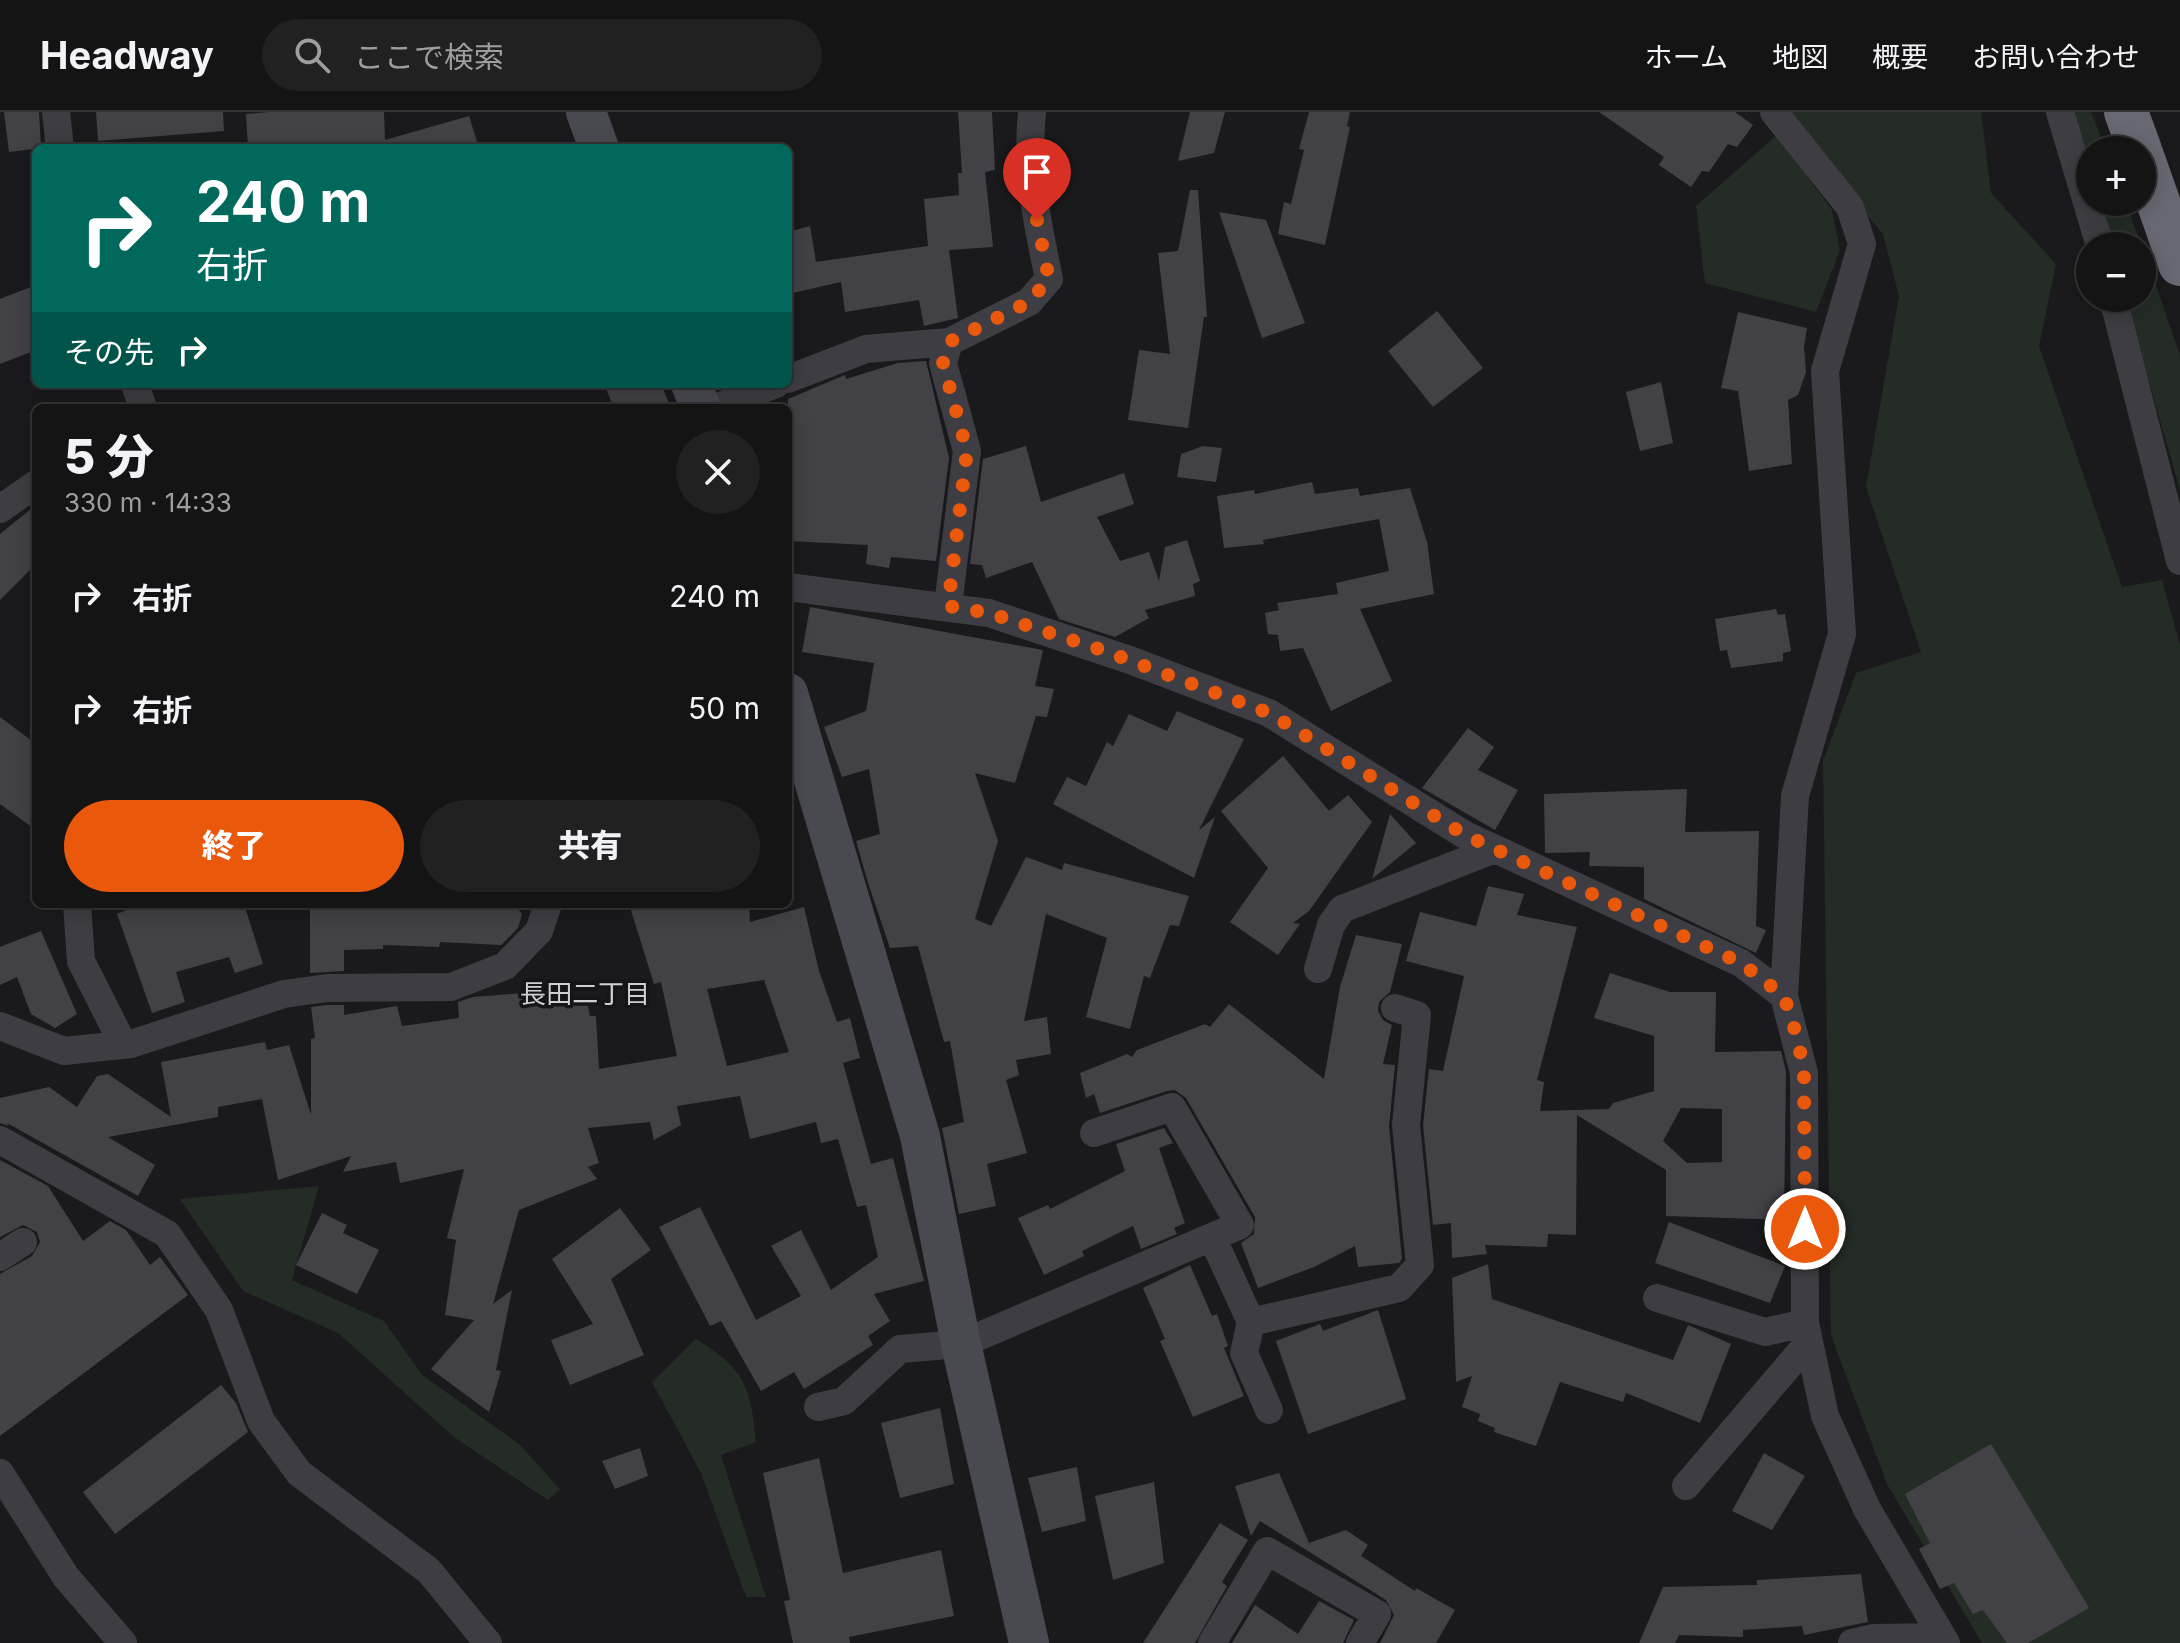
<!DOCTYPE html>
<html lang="ja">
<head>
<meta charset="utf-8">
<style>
	body { margin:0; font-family:Inter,"Noto Sans JP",sans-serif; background:#212122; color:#f1f3f6; height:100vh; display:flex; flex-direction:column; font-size:30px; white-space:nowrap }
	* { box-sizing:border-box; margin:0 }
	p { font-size:26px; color:#9d9ea0 }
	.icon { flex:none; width:44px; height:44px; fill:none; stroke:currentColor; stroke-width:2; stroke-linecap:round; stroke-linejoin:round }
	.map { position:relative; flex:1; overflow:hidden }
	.details { position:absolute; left:32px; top:292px; width:760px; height:504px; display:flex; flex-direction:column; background:#141415; border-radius:12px; box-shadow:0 4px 20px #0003,0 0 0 2px #333334 }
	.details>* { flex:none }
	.top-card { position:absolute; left:32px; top:32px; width:760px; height:244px; border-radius:12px; box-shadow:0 4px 20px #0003,0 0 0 2px #333334; background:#00695c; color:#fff; overflow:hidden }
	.tools { position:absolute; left:2076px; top:24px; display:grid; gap:16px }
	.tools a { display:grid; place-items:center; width:80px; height:80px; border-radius:50%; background:#141415; box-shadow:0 4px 20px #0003,0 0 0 2px #333334; font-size:40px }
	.pin { position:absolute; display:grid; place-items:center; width:68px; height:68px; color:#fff; margin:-82px -34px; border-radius:50% 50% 50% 0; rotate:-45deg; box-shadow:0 0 8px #0007 }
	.pin .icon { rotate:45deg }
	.me { position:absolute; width:88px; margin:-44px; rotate:0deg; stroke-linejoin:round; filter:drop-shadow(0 0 6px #0008) }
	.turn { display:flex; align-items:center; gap:28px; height:168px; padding:0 32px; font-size:36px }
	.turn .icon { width:104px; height:104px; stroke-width:2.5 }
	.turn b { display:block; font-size:56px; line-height:68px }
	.then { display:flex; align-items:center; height:76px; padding:0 32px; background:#0003; gap:16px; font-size:30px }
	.round { display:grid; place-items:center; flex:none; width:84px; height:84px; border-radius:42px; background:#212122 }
	.overview { display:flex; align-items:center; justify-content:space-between; height:136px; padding:0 32px }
	h1 { font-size:48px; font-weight:800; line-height:60px }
	.button { display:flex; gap:16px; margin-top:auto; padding:16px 32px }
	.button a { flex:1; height:92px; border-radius:48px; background:#ea580c; color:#fff; font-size:32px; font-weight:800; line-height:92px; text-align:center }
	.button a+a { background:#212122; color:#f1f3f6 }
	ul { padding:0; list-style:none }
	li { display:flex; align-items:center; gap:24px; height:112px; padding:0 32px }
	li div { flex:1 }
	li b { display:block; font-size:30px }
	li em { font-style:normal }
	header { display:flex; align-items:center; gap:48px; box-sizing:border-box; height:112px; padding:0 40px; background:#141415; border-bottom:2px solid #333334 }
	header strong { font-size:38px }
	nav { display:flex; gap:44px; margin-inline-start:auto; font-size:28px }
	.search { width:560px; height:72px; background:#212122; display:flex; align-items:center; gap:20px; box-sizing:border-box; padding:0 28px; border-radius:44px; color:#9d9ea0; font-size:30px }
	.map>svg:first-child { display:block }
	.green { fill:#242c26 }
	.building { fill:#424246; fill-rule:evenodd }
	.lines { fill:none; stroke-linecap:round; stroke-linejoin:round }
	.street { stroke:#3d3d43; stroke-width:28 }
	.secondary { stroke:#494951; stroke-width:40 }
	.highway { stroke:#676872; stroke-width:44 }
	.route { stroke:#ea580c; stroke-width:14; stroke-dasharray:0 25.2 }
	.labels { text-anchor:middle; stroke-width:7; stroke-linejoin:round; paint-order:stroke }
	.neighbourhood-label { font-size:26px; fill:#ceced7; stroke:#151517 }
</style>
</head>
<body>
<header>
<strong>Headway</strong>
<div class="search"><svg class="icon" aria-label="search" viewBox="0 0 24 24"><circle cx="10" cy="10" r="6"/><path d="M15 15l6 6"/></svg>ここで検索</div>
<nav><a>ホーム</a><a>地図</a><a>概要</a><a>お問い合わせ</a></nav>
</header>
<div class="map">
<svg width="2180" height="1531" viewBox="0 0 2180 1531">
	<rect width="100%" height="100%" fill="#1a1a1c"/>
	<!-- green -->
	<path class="green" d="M 1779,0 L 1981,0 L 1991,81 L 2056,152 L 2039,234 L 2122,475 L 2162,468 L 2180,533 L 2180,1531 L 1982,1531 L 1888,1374 L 1831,1224 L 1823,649 L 1856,561 L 1921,540 L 1866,375 L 1899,184 L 1883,122 Z
		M 2069,0 L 2091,0 L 2106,38 L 2090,38 L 2090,61 Z
		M 1777,23 L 1832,98 L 1840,138 L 1816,200 L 1705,171 L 1696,94 Z
		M 2098,90 L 2125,90 L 2142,134 L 2111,134 Z
		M 2142,134 L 2180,243 L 2180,378 L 2125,186 L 2142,186 Z
		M 319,1074 L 292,1168 L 384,1209 L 422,1263 L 519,1332 L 560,1377 L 548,1388 L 454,1325 L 338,1221 L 243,1179 L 180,1087 Z
		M 696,1227 C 745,1257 751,1275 756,1330 L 721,1343 L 766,1485 L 746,1485 L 701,1361 L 652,1270 Z"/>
	<!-- building -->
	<path class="building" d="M 4,0 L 39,0 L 41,36 L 9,40 Z
		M 96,0 L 223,0 L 224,19 L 98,29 Z
		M 269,0 L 384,0 L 385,28 L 469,4 L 479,36 L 248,36 L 246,2 Z
		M 958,0 L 992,0 L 995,58 L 985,60 L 993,135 L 949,138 L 958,206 L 924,214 L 919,188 L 845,200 L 841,170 L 788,182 L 788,120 L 810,114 L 816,150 L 928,134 L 924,87 L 959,83 L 958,61 L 962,61 Z
		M 1190,0 L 1225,0 L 1214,41 L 1178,49 Z
		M 1309,0 L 1350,0 L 1347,14 L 1350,15 L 1325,133 L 1278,122 L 1284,90 L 1291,92 L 1304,38 L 1299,37 Z
		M 1599,0 L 1735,0 L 1753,13 L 1737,35 L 1728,32 L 1709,60 L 1702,59 L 1691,75 L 1659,53 L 1664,45 Z
		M 1190,78 L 1198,78 L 1207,205 L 1204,205 L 1188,316 L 1128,308 L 1139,238 L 1170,242 L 1158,141 L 1178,139 Z
		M 1219,100 L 1266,108 L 1305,211 L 1262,226 Z
		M 36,173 L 36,238 L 0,252 L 0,187 Z
		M 1437,199 L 1483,256 L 1433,295 L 1388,239 Z
		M 1738,200 L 1807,216 L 1804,235 L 1806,260 L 1798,283 L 1788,288 L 1792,352 L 1749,359 L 1738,279 L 1721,276 Z
		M 926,249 L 949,346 L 936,449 L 891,445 L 889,456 L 866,452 L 868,433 L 788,429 L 788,287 L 845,263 L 846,267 L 898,251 Z
		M 1661,270 L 1673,331 L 1640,339 L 1626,280 Z
		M 604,272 L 661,272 L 671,296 L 614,296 Z
		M 1026,334 L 1041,390 L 1124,361 L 1134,392 L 1097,405 L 1120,449 L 1149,440 L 1159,469 L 1165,435 L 1187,428 L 1200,469 L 1193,472 L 1195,484 L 1145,498 L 1149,506 L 1115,525 L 1059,507 L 1032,450 L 986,466 L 982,453 L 970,452 L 983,347 Z
		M 1203,334 L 1222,336 L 1216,370 L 1177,365 L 1181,342 Z
		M 1312,370 L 1315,382 L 1358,376 L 1360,384 L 1410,376 L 1427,430 L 1434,482 L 1360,497 L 1392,569 L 1331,599 L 1303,536 L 1280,539 L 1278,523 L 1268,522 L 1265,501 L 1279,498 L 1277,491 L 1338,482 L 1336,471 L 1389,459 L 1379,407 L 1263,428 L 1264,432 L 1224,436 L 1217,384 L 1254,378 L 1255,382 Z
		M 36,393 L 36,452 L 0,488 L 0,422 Z
		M 810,495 L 1043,538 L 1035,574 L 1054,577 L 1047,605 L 1036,604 L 1015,671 L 975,661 L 998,729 L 975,807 L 991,814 L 1026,745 L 1062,758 L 1064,751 L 1189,784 L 1179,814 L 1170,813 L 1150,866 L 1144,864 L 1130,917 L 1086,905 L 1107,826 L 1046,802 L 1024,909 L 1047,905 L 1051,942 L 1016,948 L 1019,963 L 1006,968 L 1027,1041 L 987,1052 L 996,1094 L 959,1102 L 942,1016 L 964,1010 L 950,929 L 944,930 L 918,834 L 890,836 L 869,774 L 856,729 L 880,722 L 869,657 L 842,665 L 824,615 L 866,599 L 874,551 L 802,540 Z
		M 1776,497 L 1778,503 L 1785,502 L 1791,539 L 1783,541 L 1783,549 L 1731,556 L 1727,538 L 1720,539 L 1715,507 Z
		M 1177,599 L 1244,627 L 1199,718 L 1215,705 L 1194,766 L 1053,692 L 1067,665 L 1086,674 L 1107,630 L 1113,634 L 1129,602 L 1167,619 Z
		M 0,605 L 36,632 L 36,718 L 0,692 Z
		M 1468,616 L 1494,635 L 1478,658 L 1518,678 L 1495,718 L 1422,676 Z
		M 1283,644 L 1329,699 L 1348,683 L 1372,710 L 1309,799 L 1293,811 L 1300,812 L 1278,843 L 1230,810 L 1268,756 L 1221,699 Z
		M 1687,677 L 1685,720 L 1759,719 L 1756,814 L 1766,818 L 1756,841 L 1644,787 L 1644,755 L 1589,754 L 1590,740 L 1545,741 L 1544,682 Z
		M 1390,702 L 1416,731 L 1372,767 Z
		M 1488,774 L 1524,782 L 1517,803 L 1577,815 L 1537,968 L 1544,970 L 1540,999 L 1609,997 L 1613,991 L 1654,979 L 1654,924 L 1594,906 L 1610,861 L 1670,880 L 1716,880 L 1715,940 L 1781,939 L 1786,959 L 1784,1108 L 1666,1104 L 1666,1058 L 1577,1003 L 1576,1123 L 1548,1122 L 1547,1135 L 1485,1133 L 1487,1142 L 1452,1146 L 1451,1111 L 1433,1113 L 1423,1013 L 1429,957 L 1443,959 L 1464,864 L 1406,849 L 1420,800 L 1476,814 ZM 1681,996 L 1722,997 L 1722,1050 L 1687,1051 L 1663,1029 Z
		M 127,792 L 244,792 L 263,852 L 235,861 L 229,845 L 176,860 L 185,890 L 152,901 L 117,802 L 129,797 Z
		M 310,792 L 514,792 L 522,802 L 518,816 L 501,833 L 440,830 L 439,835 L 383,833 L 383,837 L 344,838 L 344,859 L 310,861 Z
		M 629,792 L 749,792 L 750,810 L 804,795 L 819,859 L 837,910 L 850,906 L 860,946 L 843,951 L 871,1052 L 893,1046 L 924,1169 L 874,1182 L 890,1209 L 868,1224 L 873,1233 L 804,1277 L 794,1260 L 761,1279 L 721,1209 L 710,1214 L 659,1115 L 700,1095 L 756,1208 L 801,1184 L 771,1134 L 801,1118 L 831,1178 L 878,1145 L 866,1093 L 857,1095 L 838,1027 L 821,1031 L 816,1010 L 750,1027 L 740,984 L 677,994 L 681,1013 L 654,1028 L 650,1010 L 588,1016 L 599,1051 L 588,1055 L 597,1067 L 519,1098 L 493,1192 L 512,1178 L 496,1258 L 501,1259 L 489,1300 L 431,1257 L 474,1208 L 445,1203 L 456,1128 L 447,1126 L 464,1057 L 400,1071 L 396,1050 L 343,1060 L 351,1044 L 278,1068 L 262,987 L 218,995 L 218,1005 L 108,1025 L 155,1053 L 138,1084 L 7,1011 L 9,1014 L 0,1011 L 0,986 L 49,975 L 77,995 L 97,964 L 108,962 L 171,1005 L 161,950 L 265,930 L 267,938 L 289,933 L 311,1003 L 311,927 L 315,926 L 311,895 L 328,893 L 344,893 L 344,903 L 397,894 L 402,914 L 459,906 L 458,890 L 473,885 L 572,877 L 572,886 L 586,885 L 590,904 L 596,904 L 599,957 L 677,944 L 661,870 L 654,872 ZM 764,868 L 789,940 L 727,954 L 707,877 Z
		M 41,819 L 77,902 L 55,916 L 31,902 L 17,865 L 0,873 L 0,835 Z
		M 1356,823 L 1402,832 L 1390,880 L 1379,890 L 1378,899 L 1383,908 L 1392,913 L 1383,952 L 1395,953 L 1389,1014 L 1402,1147 L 1399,1151 L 1358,1155 L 1355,1134 L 1314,1155 L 1258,1176 L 1241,1131 L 1254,1122 L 1255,1105 L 1186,986 L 1175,978 L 1167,979 L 1100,1001 L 1094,982 L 1086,986 L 1080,961 L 1127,942 L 1132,945 L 1137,938 L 1205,912 L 1210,915 L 1229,892 L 1324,967 L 1340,875 Z
		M 1164,1016 L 1173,1031 L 1159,1036 L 1185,1111 L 1174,1116 L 1177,1122 L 1141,1137 L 1133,1114 L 1082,1139 L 1084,1144 L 1044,1163 L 1018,1106 L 1048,1093 L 1050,1097 L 1125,1059 L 1116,1032 Z
		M 0,1048 L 48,1074 L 83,1129 L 110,1109 L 126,1118 L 150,1153 L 160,1145 L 188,1183 L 0,1324 L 0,1162 L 32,1144 L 40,1130 L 37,1120 L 23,1113 L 0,1125 Z
		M 620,1096 L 651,1138 L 611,1167 L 644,1243 L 570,1273 L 551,1228 L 593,1212 L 552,1147 Z
		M 322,1101 L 347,1113 L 343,1121 L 379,1138 L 357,1182 L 296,1153 Z
		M 1669,1110 L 1785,1154 L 1770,1191 L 1655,1151 Z
		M 1488,1152 L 1492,1187 L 1673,1248 L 1688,1213 L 1731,1232 L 1700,1311 L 1626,1281 L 1623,1290 L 1560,1270 L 1536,1334 L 1494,1320 L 1495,1316 L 1478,1309 L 1480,1302 L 1462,1295 L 1472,1264 L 1456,1270 L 1452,1166 Z
		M 1190,1153 L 1212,1204 L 1217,1202 L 1228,1234 L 1224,1236 L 1244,1284 L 1193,1305 L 1160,1229 L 1165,1227 L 1143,1176 Z
		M 1378,1198 L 1406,1287 L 1308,1322 L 1276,1229 L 1320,1212 L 1323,1219 Z
		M 221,1273 L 236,1291 L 248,1320 L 115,1422 L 83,1380 Z
		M 940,1296 L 954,1372 L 900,1386 L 881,1311 Z
		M 1991,1332 L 2089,1496 L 2028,1531 L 2007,1531 L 1983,1498 L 1973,1502 L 1954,1471 L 1940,1477 L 1919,1437 L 1930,1431 L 1905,1382 Z
		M 640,1336 L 648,1364 L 615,1377 L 602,1349 Z
		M 1764,1341 L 1805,1364 L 1772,1418 L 1732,1399 Z
		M 819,1346 L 843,1461 L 941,1438 L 954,1504 L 849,1525 L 850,1531 L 793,1531 L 784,1489 L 790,1488 L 763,1361 Z
		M 1077,1355 L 1086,1409 L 1042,1420 L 1028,1366 Z
		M 1279,1361 L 1309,1431 L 1346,1418 L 1368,1433 L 1361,1444 L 1415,1479 L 1416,1476 L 1455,1498 L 1436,1531 L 1380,1531 L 1394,1503 L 1386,1488 L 1260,1409 L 1251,1424 L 1235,1374 Z
		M 1154,1370 L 1164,1451 L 1113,1468 L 1095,1384 Z
		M 1220,1411 L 1248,1428 L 1222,1470 L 1227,1474 L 1195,1531 L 1143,1531 Z
		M 1861,1462 L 1868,1510 L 1804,1523 L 1802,1514 L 1743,1518 L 1743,1525 L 1679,1523 L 1675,1531 L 1639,1531 L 1663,1475 L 1757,1473 L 1757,1468 Z
		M 1319,1489 L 1354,1508 L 1343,1531 L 1232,1531 L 1255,1493 L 1298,1522 Z"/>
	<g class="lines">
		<!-- street -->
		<path class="street" d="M 56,0 L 60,36
			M 1774,0 L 1850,95 L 1862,132 L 1825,259 L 1842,522 L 1795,684 L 1784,884 L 1804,961 L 1805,1211 L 1825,1304 L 1867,1397 L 1946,1531
			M 2060,0 L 2100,134
			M 2113,186 L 2180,449
			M 788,267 L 866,237 L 949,230
			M 135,272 L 143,296
			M 715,296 L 776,272
			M 0,397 L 36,372
			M 788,475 L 989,501 L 1130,548 L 1269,601 L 1465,723 L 1741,851 L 1784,884
			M 948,494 L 967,339 L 943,251 L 949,230 L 1029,190 L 1049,167 C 1037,110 1026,58 1032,0
			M 77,792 L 81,849 L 123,932
			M 1318,857 L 1331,813 L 1342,797 L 1495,737
			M 0,914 L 64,939 L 131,932 L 284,882 L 327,876 L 451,875 L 505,854 L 539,819 L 548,792
			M 0,1028 L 167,1122 L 219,1198 L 261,1309 L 299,1361 L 429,1459 L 488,1531
			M 1212,1125 L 1251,1210 L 1244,1241 L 1269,1298
			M 0,1145 L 23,1130
			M 1657,1186 L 1765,1220 L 1805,1211
			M 1251,1210 L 1399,1176 L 1420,1153 L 1406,1013 L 1417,903 L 1395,896
			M 818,1295 L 844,1289 L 900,1237 L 961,1232 L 1240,1113 L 1172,995 L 1094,1021
			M 0,1361 L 66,1465 L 123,1531
			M 1686,1374 L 1809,1230
			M 1212,1531 L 1267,1439 L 1377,1502 L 1360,1531
			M 1852,1531 L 1874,1526 L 1942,1525"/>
		<!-- secondary -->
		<path class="secondary" d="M 586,0 L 599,36
			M 691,272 L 701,296
			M 788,581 L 920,1024 L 961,1232 L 1029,1531"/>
		<!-- highway -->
		<path class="highway" d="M 2126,0 L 2140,38
			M 2142,44 L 2180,152"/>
	</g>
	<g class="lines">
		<!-- route -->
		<path class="route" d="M 1037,108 L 1049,167 L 1029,190 L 949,230 L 943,251 L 967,339 L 948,494 L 989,501 L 1102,538 L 1269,601 L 1465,723 L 1741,851 L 1784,884 L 1798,928 L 1804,961 L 1805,1117"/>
	</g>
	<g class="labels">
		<!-- neighbourhood labels -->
		<g class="neighbourhood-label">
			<text x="585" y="891">長田二丁目</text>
		</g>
	</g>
</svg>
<div class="tools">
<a>+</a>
<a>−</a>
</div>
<div class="pin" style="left:1037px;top:108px;background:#d93025"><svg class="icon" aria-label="arrive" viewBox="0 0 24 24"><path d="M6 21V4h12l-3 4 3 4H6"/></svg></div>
<svg class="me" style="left:1805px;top:1117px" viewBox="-20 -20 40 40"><circle r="17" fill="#ea580c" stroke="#fff" stroke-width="3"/><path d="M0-11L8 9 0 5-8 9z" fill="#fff"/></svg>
<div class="top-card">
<div class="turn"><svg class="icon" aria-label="right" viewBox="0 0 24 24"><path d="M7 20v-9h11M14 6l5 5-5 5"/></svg><div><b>240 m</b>右折</div></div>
<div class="then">その先<svg class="icon" aria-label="right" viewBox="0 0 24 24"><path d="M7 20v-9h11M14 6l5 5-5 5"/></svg></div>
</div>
<section class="details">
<div class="overview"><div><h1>5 分</h1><p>330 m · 14:33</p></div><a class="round"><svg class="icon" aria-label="close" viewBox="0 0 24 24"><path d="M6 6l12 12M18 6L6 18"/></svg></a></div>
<ul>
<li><svg class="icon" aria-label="right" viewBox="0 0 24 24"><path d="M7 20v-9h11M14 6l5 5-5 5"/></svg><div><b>右折</b></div><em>240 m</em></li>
<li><svg class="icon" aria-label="right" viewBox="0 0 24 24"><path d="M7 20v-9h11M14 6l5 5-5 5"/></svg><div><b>右折</b></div><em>50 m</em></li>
</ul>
<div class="button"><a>終了</a><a>共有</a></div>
</section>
</div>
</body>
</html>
